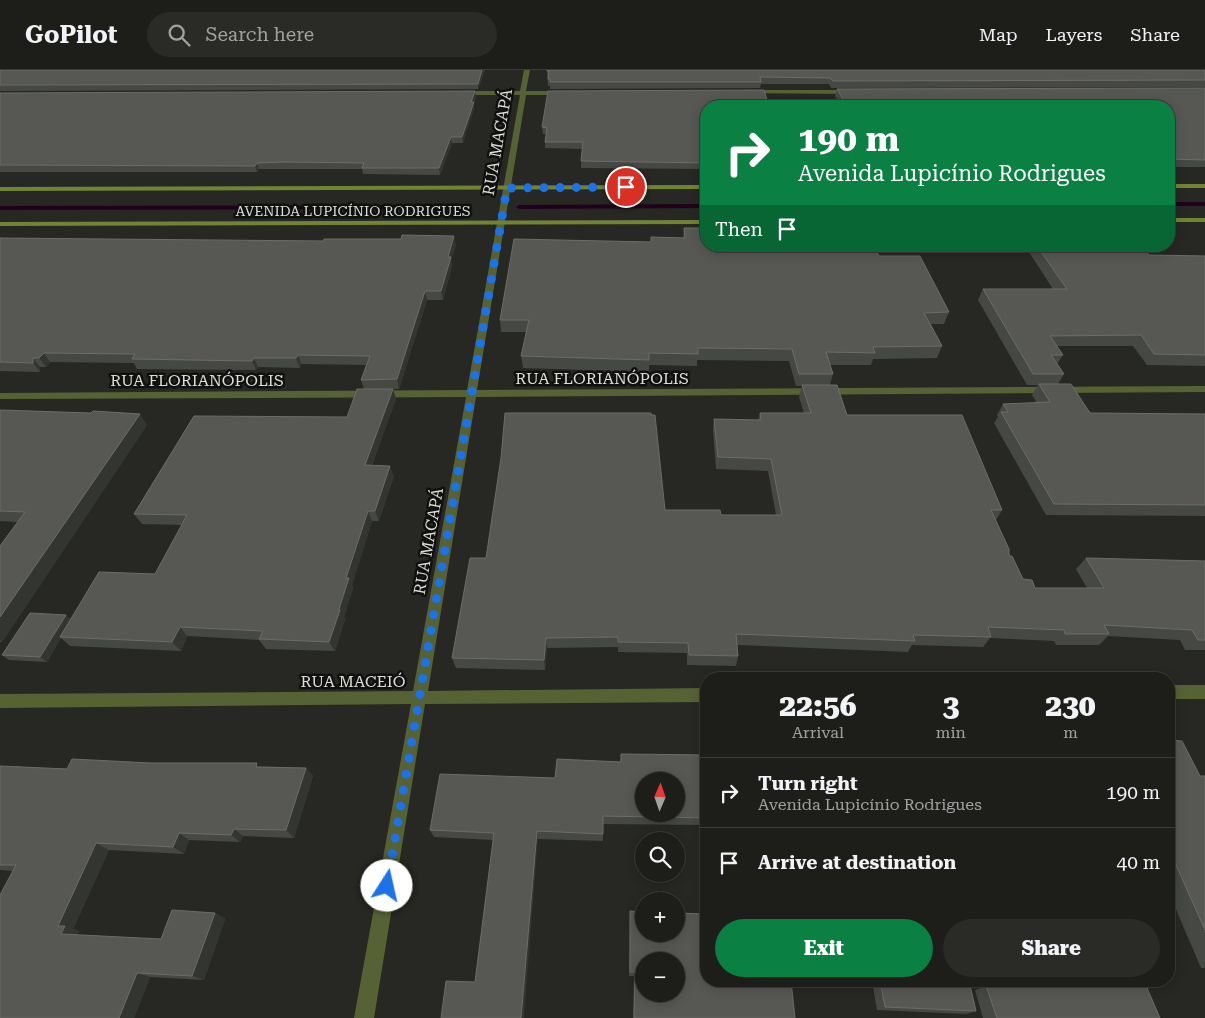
<!DOCTYPE html>
<html lang="en">
<head>
<meta charset="utf-8">
<style>
	body { margin:0; font-family:"Roboto Serif",serif; background:#2a2b27; color:#f1f3f6; height:100vh; display:flex; flex-direction:column; font-size:19px; white-space:nowrap }
	* { box-sizing:border-box; margin:0 }
	p { font-size:16px; color:#a0a2a2 }
	.icon { flex:none; width:28px; height:28px; fill:none; stroke:currentColor; stroke-width:2; stroke-linecap:round; stroke-linejoin:round }
	.map { position:relative; flex:1; overflow:hidden }
	.panel { position:absolute; left:700px; top:602px; width:475px; height:315px; display:flex; flex-direction:column; background:#1d1e1a; border-radius:20px; box-shadow:0 2px 12px #0003,0 0 0 1px #3b3c39 }
	.panel>* { flex:none }
	.top-card { position:absolute; left:700px; top:30px; width:475px; height:152px; border-radius:20px; box-shadow:0 2px 12px #0003,0 0 0 1px #3b3c39; background:#0b8043; color:#fff; overflow:hidden }
	.needle { width:32px; rotate:2deg }
	.tools { position:absolute; left:635px; top:702px; display:grid; gap:10px }
	.tools a { display:grid; place-items:center; width:50px; height:50px; border-radius:50%; background:#1d1e1a; box-shadow:0 2px 12px #0003,0 0 0 1px #3b3c39; font-size:25px }
	.pin { position:absolute; display:grid; place-items:center; width:42px; height:42px; color:#fff; margin:-21px; border:2px solid #fff; border-radius:50%; box-shadow:0 1px 5px #0007 }
	.me { position:absolute; width:55px; margin:-28px; rotate:10deg; stroke-linejoin:round; filter:drop-shadow(0 0 4px #0008) }
	.turn { display:flex; align-items:center; gap:18px; height:105px; padding:0 15px; font-size:22px }
	.turn .icon { width:65px; height:65px; stroke-width:2.5 }
	.turn b { display:block; font-size:35px; line-height:42px }
	.then { display:flex; align-items:center; height:48px; padding:0 15px; background:#0003; gap:10px; font-size:19px }
	.eta { display:flex; justify-content:space-evenly; align-items:center; height:85px; text-align:center }
	.eta b { font-size:30px; font-weight:800; line-height:35px }
	.button { display:flex; gap:10px; margin-top:auto; padding:10px 15px }
	.button a { flex:1; height:58px; border-radius:30px; background:#0b8043; color:#fff; font-size:20px; font-weight:800; line-height:58px; text-align:center }
	.button a+a { background:#2a2b27; color:#f1f3f6 }
	ul { padding:0; list-style:none }
	li { display:flex; align-items:center; gap:15px; height:70px; padding:0 15px; border-top:1px solid #3b3c39 }
	li div { flex:1 }
	li b { display:block; font-size:19px }
	li em { font-style:normal }
	header { display:flex; align-items:center; gap:30px; box-sizing:border-box; height:70px; padding:0 25px; background:#1d1e1a; border-bottom:1px solid #3b3c39 }
	header strong { font-size:24px }
	nav { display:flex; gap:28px; margin-inline-start:auto; font-size:18px }
	.search { width:350px; height:45px; background:#2a2b27; display:flex; align-items:center; gap:12px; box-sizing:border-box; padding:0 18px; border-radius:28px; color:#a0a2a2; font-size:19px }
	.map>svg:first-child { display:block }
	.lines { fill:none; stroke-linecap:round; stroke-linejoin:round }
	.stream { fill:#22001b; fill-rule:evenodd }
	.street { fill:#576234; fill-rule:evenodd }
	.secondary { fill:#718335; fill-rule:evenodd }
	.wall { fill:#464843 }
	.shaded-wall { fill:#333530 }
	.building { fill:#575854; stroke:#6c6d69; fill-rule:evenodd }
	.route { stroke:#1a73e8; stroke-width:9; stroke-dasharray:0 16.2 }
	.labels { text-anchor:middle; stroke-width:5; stroke-linejoin:round; paint-order:stroke }
	.far-street-label { font-size:14px; fill:#dddedb; stroke:#10110f }
	.street-label { font-size:16px; fill:#dddedb; stroke:#10110f }
</style>
</head>
<body>
<header>
<strong>GoPilot</strong>
<div class="search"><svg class="icon" aria-label="search" viewBox="0 0 24 24"><circle cx="10" cy="10" r="6"/><path d="M15 15l6 6"/></svg>Search here</div>
<nav><a>Map</a><a>Layers</a><a>Share</a></nav>
</header>
<div class="map">
<svg width="1205" height="948" viewBox="0 0 1205 948">
	<rect width="100%" height="100%" fill="#272823"/>
	<g class="lines">
		<!-- stream -->
		<path class="stream" d="M 1169,132 L 1205,132 L 1205,136 L 1169,136 Z
			M 706,134 L 706,138 L 519,139 L 516,137 L 519,135 Z
			M 0,136 L 464,135 L 467,137 L 464,139 L 0,140 Z"/>
		<!-- street -->
		<path class="street" d="M 524,0 L 530,0 L 526,21 L 565,21 L 568,23 L 565,25 L 526,25 L 477,320 L 1205,316 L 1205,322 L 476,327 L 428,621 L 706,618 L 706,632 L 425,634 L 374,948 L 354,948 L 411,634 L 0,638 L 0,624 L 413,621 L 466,327 L 0,329 L 0,323 L 467,320 L 520,25 L 460,25 L 457,23 L 460,21 L 520,21 Z
			M 748,20 L 853,20 L 856,22 L 853,24 L 746,23 Z
			M 1169,615 L 1205,615 L 1205,629 L 1169,629 Z"/>
		<!-- secondary -->
		<path class="secondary" d="M 1169,114 L 1205,114 L 1205,118 L 1169,118 Z
			M 706,115 L 706,119 L 0,121 L 0,117 Z
			M 1169,148 L 1205,148 L 1205,152 L 1169,152 Z
			M 706,150 L 706,154 L 0,156 L 0,152 Z"/>
	</g>
	<!-- wall -->
	<path class="wall" d="M 0,0 L 485,0 L 478,19 L 0,21 Z
		M 1205,0 L 1205,17 L 831,18 L 829,14 L 761,14 L 760,18 L 550,19 L 550,16 L 548,16 L 547,1 Z
		M 1205,18 L 1205,97 L 1169,97 L 1169,36 L 841,36 L 835,26 L 837,19 Z
		M 0,23 L 476,27 L 474,32 L 474,38 L 463,73 L 452,73 L 440,105 L 363,104 L 362,99 L 259,99 L 257,102 L 0,102 Z
		M 706,36 L 706,99 L 581,98 L 582,79 L 545,78 L 545,72 L 546,64 L 543,64 L 542,57 Z
		M 684,158 L 706,176 L 879,186 L 949,242 L 944,254 L 931,254 L 942,276 L 937,288 L 873,289 L 871,295 L 830,295 L 833,304 L 830,315 L 847,345 L 1002,440 L 996,450 L 1009,486 L 1023,509 L 1035,518 L 1087,518 L 1076,499 L 1086,488 L 1205,491 L 1205,580 L 1185,580 L 1180,570 L 1108,566 L 1099,575 L 1056,575 L 1054,571 L 990,568 L 983,577 L 912,575 L 908,582 L 737,575 L 738,586 L 736,596 L 687,595 L 687,583 L 618,582 L 618,577 L 547,578 L 545,600 L 456,598 L 452,588 L 486,488 L 665,440 L 721,445 L 776,445 L 768,401 L 716,399 L 713,360 L 714,349 L 758,350 L 760,343 L 804,343 L 799,327 L 802,316 L 796,316 L 789,291 L 697,290 L 697,296 L 649,295 L 649,302 L 523,298 L 521,286 L 527,262 L 501,262 L 500,250 L 651,172 L 651,167 L 683,168 Z
		M 0,168 L 456,175 L 451,190 L 452,196 L 443,230 L 427,230 L 399,319 L 364,319 L 361,310 L 366,295 L 301,294 L 300,298 L 258,297 L 256,300 L 137,299 L 134,293 L 50,292 L 46,297 L 40,297 L 40,302 L 0,301 Z
		M 1025,176 L 1142,176 L 1149,185 L 1205,186 L 1205,296 L 1147,295 L 1133,276 L 1057,276 L 1063,285 L 1057,294 L 1064,304 L 1058,314 L 1090,343 L 1205,344 L 1205,446 L 1046,445 L 994,353 L 998,347 L 997,345 L 1003,334 L 1037,333 L 1032,325 L 1038,315 L 1027,315 L 978,230 L 983,219 L 1053,219 Z
		M 393,319 L 396,329 L 372,395 L 394,406 L 379,451 L 372,451 L 352,515 L 353,518 L 344,547 L 345,549 L 335,581 L 266,579 L 259,570 L 187,566 L 181,581 L 70,576 L 61,568 L 47,592 L 9,590 L 2,585 L 66,545 L 70,549 L 155,504 L 182,455 L 142,454 L 134,444 L 347,347 Z
		M 0,340 L 147,355 L 2,572 L 0,572 L 0,476 L 18,452 L 0,451 Z
		M 1169,670 L 1200,706 L 1205,706 L 1205,898 L 1201,898 L 1169,823 Z
		M 621,684 L 706,685 L 706,755 L 603,754 L 603,771 L 538,769 L 475,912 L 493,770 L 434,767 L 430,760 L 555,708 L 620,692 Z
		M 151,693 L 306,698 L 313,706 L 294,768 L 243,766 L 240,772 L 189,770 L 184,784 L 109,780 L 73,859 L 79,861 L 77,865 L 161,869 L 215,843 L 225,849 L 204,910 L 150,907 L 134,948 L 0,948 L 13,801 L 0,800 L 0,696 L 67,699 Z
		M 630,841 L 795,948 L 633,948 L 634,906 L 629,906 Z
		M 872,911 L 969,911 L 976,941 L 966,944 L 877,940 Z
		M 986,916 L 1160,948 L 983,948 L 975,920 Z"/>
	<!-- shaded-wall -->
	<path class="shaded-wall" d="M 482,0 L 485,0 L 478,19 L 478,14 Z
		M 475,21 L 476,27 L 474,32 L 474,38 L 463,73 L 462,67 Z
		M 451,67 L 452,73 L 440,105 L 439,98 Z
		M 257,93 L 259,99 L 257,102 L 255,96 Z
		M 454,166 L 456,175 L 451,190 L 452,196 L 443,230 L 441,221 L 448,187 Z
		M 425,221 L 427,230 L 399,319 L 397,309 Z
		M 44,283 L 50,292 L 46,297 L 39,288 Z
		M 298,285 L 301,294 L 300,298 L 296,288 Z
		M 33,288 L 40,297 L 40,302 L 33,293 Z
		M 254,288 L 258,297 L 256,300 L 252,291 Z
		M 393,319 L 396,329 L 368,405 L 365,395 Z
		M 140,344 L 147,355 L 2,572 L 0,570 L 0,547 Z
		M 390,396 L 394,406 L 379,451 L 375,441 Z
		M 368,441 L 372,451 L 352,515 L 353,518 L 344,547 L 345,549 L 335,581 L 329,572 L 346,508 Z
		M 66,545 L 72,551 L 60,567 L 61,568 L 47,592 L 40,587 Z
		M 180,557 L 187,566 L 181,581 L 172,572 Z
		M 546,568 L 547,578 L 545,600 L 544,590 Z
		M 306,698 L 313,706 L 294,768 L 286,760 Z
		M 234,759 L 243,766 L 240,772 L 231,765 Z
		M 537,761 L 538,769 L 524,948 L 521,948 Z
		M 179,763 L 189,770 L 184,784 L 173,777 Z
		M 96,773 L 109,780 L 73,859 L 79,861 L 76,869 L 61,864 L 58,856 Z
		M 215,843 L 225,849 L 204,910 L 192,906 Z
		M 137,903 L 150,907 L 134,948 L 119,948 Z"/>
	<!-- building -->
	<path class="building" d="M 0,0 L 482,0 L 478,14 L 0,15 Z
		M 547,0 L 1205,0 L 1205,10 L 833,11 L 830,8 L 760,7 L 761,12 L 550,12 L 550,9 L 548,9 L 549,1 L 547,1 Z
		M 1205,18 L 1205,90 L 1169,89 L 1169,36 L 847,36 L 837,19 Z
		M 764,20 L 769,36 L 706,36 L 706,93 L 581,91 L 583,72 L 545,72 L 547,58 L 542,57 L 548,21 Z
		M 475,21 L 471,32 L 474,32 L 462,67 L 451,67 L 439,98 L 362,98 L 364,93 L 285,92 L 257,93 L 255,96 L 0,95 L 0,23 Z
		M 684,158 L 706,158 L 706,176 L 874,176 L 879,186 L 920,186 L 949,242 L 924,243 L 942,276 L 873,277 L 875,283 L 826,282 L 833,304 L 799,304 L 792,279 L 698,278 L 698,284 L 649,283 L 649,290 L 521,286 L 529,250 L 500,250 L 514,169 L 651,172 L 651,167 L 685,168 Z
		M 402,165 L 454,166 L 448,187 L 451,187 L 441,221 L 425,221 L 397,309 L 361,310 L 370,286 L 298,285 L 296,288 L 254,288 L 252,291 L 132,289 L 135,284 L 44,283 L 39,288 L 33,288 L 33,293 L 0,292 L 0,168 L 323,171 L 324,169 L 401,169 Z
		M 1037,176 L 1142,176 L 1149,185 L 1205,186 L 1205,285 L 1154,284 L 1141,265 L 1050,266 L 1063,285 L 1051,285 L 1064,304 L 1033,304 L 983,219 L 1067,219 Z
		M 1039,314 L 1071,314 L 1090,343 L 1205,344 L 1205,435 L 1054,434 L 1001,342 L 1008,342 L 1003,334 L 1050,332 Z
		M 802,315 L 837,315 L 847,345 L 962,345 L 1002,440 L 991,440 L 1009,479 L 1009,486 L 1012,486 L 1023,509 L 1032,510 L 1035,518 L 1104,518 L 1086,488 L 1205,491 L 1205,570 L 1198,570 L 1192,560 L 1104,555 L 1109,564 L 1065,564 L 1064,560 L 988,557 L 991,567 L 913,565 L 915,571 L 736,564 L 738,586 L 689,585 L 688,573 L 618,572 L 618,567 L 546,568 L 544,590 L 452,588 L 470,488 L 486,488 L 501,388 L 505,343 L 651,343 L 651,345 L 655,345 L 665,440 L 720,440 L 721,445 L 782,445 L 771,389 L 718,387 L 714,349 L 761,350 L 760,343 L 811,343 Z
		M 357,319 L 393,319 L 365,395 L 390,396 L 375,441 L 368,441 L 346,508 L 349,508 L 339,539 L 340,540 L 329,572 L 259,569 L 263,561 L 180,557 L 172,572 L 60,567 L 99,502 L 155,504 L 187,445 L 134,444 L 194,346 L 347,347 Z
		M 0,340 L 91,343 L 93,341 L 140,344 L 0,547 L 0,476 L 25,442 L 0,441 Z
		M 30,543 L 66,545 L 40,587 L 2,585 Z
		M 1169,670 L 1182,671 L 1200,706 L 1205,706 L 1205,860 L 1169,779 Z
		M 621,684 L 706,685 L 706,748 L 603,746 L 603,764 L 537,761 L 521,948 L 441,948 L 446,911 L 475,912 L 494,763 L 430,760 L 440,704 L 555,708 L 557,689 L 621,692 ZM 644,711 L 676,711 L 676,744 L 644,744 Z
		M 72,689 L 151,693 L 257,693 L 256,697 L 306,698 L 286,760 L 234,759 L 231,765 L 179,763 L 173,777 L 96,773 L 58,856 L 65,856 L 61,864 L 161,869 L 172,840 L 215,843 L 192,906 L 137,903 L 119,948 L 0,948 L 0,825 L 16,795 L 0,795 L 0,696 L 67,699 Z
		M 630,841 L 644,842 L 644,864 L 676,864 L 676,843 L 706,844 L 706,911 L 791,911 L 795,948 L 634,948 L 635,902 L 630,902 ZM 644,891 L 676,891 L 676,924 L 644,924 Z
		M 880,911 L 969,911 L 976,941 L 885,937 Z
		M 1108,911 L 1144,911 L 1160,948 L 997,948 L 986,916 Z"/>
	<g class="lines">
		<!-- route -->
		<path class="route" d="M 387,816 L 507,118 L 626,117"/>
	</g>
	<g class="labels">
		<!-- far-street labels -->
		<g class="far-street-label">
			<text x="353" y="146">AVENIDA LUPICÍNIO RODRIGUES</text>
		</g>
		<!-- street labels -->
		<g class="street-label">
			<text transform="translate(497 72) rotate(-80)" y="6">RUA MACAPÁ</text>
			<text x="602" y="314">RUA FLORIANÓPOLIS</text>
			<text x="197" y="316">RUA FLORIANÓPOLIS</text>
			<text transform="translate(428 471) rotate(-80)" y="6">RUA MACAPÁ</text>
			<text x="353" y="617">RUA MACEIÓ</text>
		</g>
	</g>
</svg>
<div class="tools">
<a><svg class="needle" viewBox="-14 -14 28 28"><path d="M0-13l5 13h-10z" fill="#e53935"/><path d="M0 13l5-13h-10z" fill="#a0a2a2"/></svg></a>
<a><svg class="icon" aria-label="search" viewBox="0 0 24 24"><circle cx="10" cy="10" r="6"/><path d="M15 15l6 6"/></svg></a>
<a>+</a>
<a>−</a>
</div>
<div class="pin" style="left:626px;top:117px;background:#d93025"><svg class="icon" aria-label="arrive" viewBox="0 0 24 24"><path d="M6 21V4h12l-3 4 3 4H6"/></svg></div>
<svg class="me" style="left:387px;top:816px" viewBox="-20 -20 40 40"><circle r="19" fill="#fff"/><path d="M0-13L10 11 0 6-10 11z" fill="#1a73e8"/></svg>
<div class="top-card">
<div class="turn"><svg class="icon" aria-label="right" viewBox="0 0 24 24"><path d="M7 20v-9h11M14 6l5 5-5 5"/></svg><div><b>190 m</b>Avenida Lupicínio Rodrigues</div></div>
<div class="then">Then<svg class="icon" aria-label="arrive" viewBox="0 0 24 24"><path d="M6 21V4h12l-3 4 3 4H6"/></svg></div>
</div>
<section class="panel">
<div class="eta">
<div><b>22:56</b><p>Arrival</p></div>
<div><b>3</b><p>min</p></div>
<div><b>230</b><p>m</p></div>
</div>
<ul>
<li><svg class="icon" aria-label="right" viewBox="0 0 24 24"><path d="M7 20v-9h11M14 6l5 5-5 5"/></svg><div><b>Turn right</b><p>Avenida Lupicínio Rodrigues</p></div><em>190 m</em></li>
<li><svg class="icon" aria-label="arrive" viewBox="0 0 24 24"><path d="M6 21V4h12l-3 4 3 4H6"/></svg><div><b>Arrive at destination</b></div><em>40 m</em></li>
</ul>
<div class="button"><a>Exit</a><a>Share</a></div>
</section>
</div>
</body>
</html>
